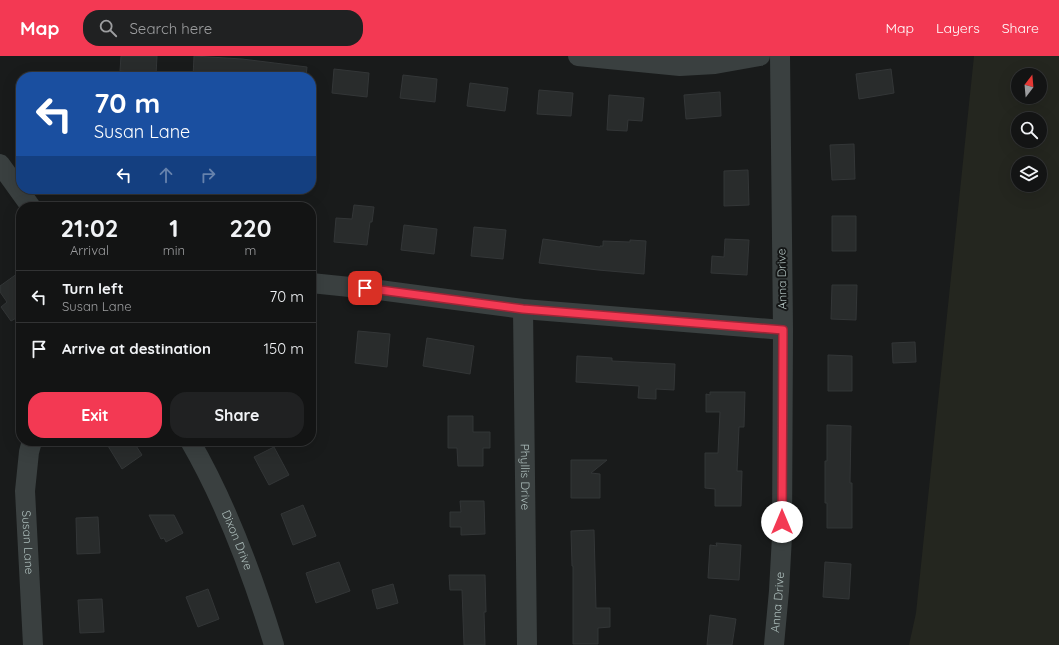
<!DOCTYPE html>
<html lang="en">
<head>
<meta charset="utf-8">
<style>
	body { margin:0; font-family:Quicksand,sans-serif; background:#202122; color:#f1f3f6; height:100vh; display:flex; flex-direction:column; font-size:15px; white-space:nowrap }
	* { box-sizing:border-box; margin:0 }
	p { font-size:13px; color:#9d9ea0 }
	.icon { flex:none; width:22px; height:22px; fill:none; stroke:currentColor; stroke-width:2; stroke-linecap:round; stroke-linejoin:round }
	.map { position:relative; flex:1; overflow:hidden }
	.details { position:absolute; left:16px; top:146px; width:300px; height:244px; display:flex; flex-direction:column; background:#131414; border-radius:16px; box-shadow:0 4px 16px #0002,0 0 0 1px #323334 }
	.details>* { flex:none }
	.top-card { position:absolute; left:16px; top:16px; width:300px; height:122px; border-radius:16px; box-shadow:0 4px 16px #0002,0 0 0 1px #323334; background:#1a4fa0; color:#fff; overflow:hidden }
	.needle { width:26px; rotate:16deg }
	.controls { position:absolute; left:1011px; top:12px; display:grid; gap:8px }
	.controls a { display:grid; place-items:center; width:36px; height:36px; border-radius:50%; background:#131414; box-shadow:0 4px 16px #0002,0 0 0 1px #323334; font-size:20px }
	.pin { position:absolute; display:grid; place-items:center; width:34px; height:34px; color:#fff; margin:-17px; border-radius:8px; box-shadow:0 2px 6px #0006 }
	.me { position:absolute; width:44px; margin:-22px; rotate:0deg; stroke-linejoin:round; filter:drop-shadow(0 0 3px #0008) }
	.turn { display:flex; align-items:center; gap:14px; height:84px; padding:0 12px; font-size:18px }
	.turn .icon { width:52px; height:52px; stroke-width:2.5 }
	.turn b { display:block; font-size:28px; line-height:34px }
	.lanes { display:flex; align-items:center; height:38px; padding:0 12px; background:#0003; justify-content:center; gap:20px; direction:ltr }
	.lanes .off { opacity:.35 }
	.eta { display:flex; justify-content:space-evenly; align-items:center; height:68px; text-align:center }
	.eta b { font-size:24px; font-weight:800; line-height:28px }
	.cta { display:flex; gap:8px; margin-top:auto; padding:8px 12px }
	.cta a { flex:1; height:46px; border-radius:16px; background:#f33953; color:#fff; font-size:16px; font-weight:800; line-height:46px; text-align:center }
	.cta a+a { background:#202122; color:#f1f3f6 }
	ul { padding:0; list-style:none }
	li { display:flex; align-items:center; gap:12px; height:52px; padding:0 12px; border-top:1px solid #323334 }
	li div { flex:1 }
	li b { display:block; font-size:15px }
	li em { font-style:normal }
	header { display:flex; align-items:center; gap:24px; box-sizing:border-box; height:56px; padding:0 20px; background:#f33953; color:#fff }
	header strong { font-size:19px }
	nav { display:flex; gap:22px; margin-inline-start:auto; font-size:14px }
	.search { width:280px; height:36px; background:#202122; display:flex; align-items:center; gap:10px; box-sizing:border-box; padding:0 14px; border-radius:16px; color:#9d9ea0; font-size:15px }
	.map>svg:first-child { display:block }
	.green { fill:#24261f; fill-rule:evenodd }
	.building { fill:#292c2c; stroke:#333637 }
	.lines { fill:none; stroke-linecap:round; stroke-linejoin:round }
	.minor { stroke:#3a4040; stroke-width:20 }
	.route-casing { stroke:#9e2536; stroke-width:10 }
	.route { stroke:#f33953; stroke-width:7 }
	.labels { text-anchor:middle; stroke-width:4; stroke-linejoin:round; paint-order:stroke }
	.street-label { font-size:12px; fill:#abbbb9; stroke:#141616 }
</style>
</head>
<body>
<header>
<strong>Map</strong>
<div class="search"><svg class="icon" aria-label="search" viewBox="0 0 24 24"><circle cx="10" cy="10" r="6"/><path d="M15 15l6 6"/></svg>Search here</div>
<nav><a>Map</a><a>Layers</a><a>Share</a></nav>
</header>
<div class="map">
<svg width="1059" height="589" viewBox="0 0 1059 589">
	<rect width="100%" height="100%" fill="#191b1b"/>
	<!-- green -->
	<path class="green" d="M 974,0 L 1059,0 L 1059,589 L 909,589 L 916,557 ZM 1018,19 L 1040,19 L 1040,41 L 1018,41 ZM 1018,63 L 1040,63 L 1040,85 L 1018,85 ZM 1018,107 L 1040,107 L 1040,129 L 1018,129 Z"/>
	<!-- building -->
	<path class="building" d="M 121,0 L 157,0 L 156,19 L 120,15 Z
		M 194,0 L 242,3 L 307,11 L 306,21 L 257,21 L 228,19 L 228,21 L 193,21 Z
		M 334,13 L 369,17 L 367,41 L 332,37 Z
		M 891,13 L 894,37 L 859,43 L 856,18 Z
		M 403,19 L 437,23 L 435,46 L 400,42 Z
		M 470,27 L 508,32 L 505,55 L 467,50 Z
		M 539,34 L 573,37 L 571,60 L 537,58 Z
		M 720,36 L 721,60 L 686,63 L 684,39 Z
		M 609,39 L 644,42 L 642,65 L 628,64 L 627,75 L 607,74 Z
		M 854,88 L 855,123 L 832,124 L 830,89 Z
		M 748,114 L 749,149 L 724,150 L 724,115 Z
		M 354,149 L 374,151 L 372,166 L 370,166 L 367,189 L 334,186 L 336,162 L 352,163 Z
		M 832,160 L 856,160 L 856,195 L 832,195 Z
		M 404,169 L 437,173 L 434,198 L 401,194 Z
		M 474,171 L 506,174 L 503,203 L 471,200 Z
		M 543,183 L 600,191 L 600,190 L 603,190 L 603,185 L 630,186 L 630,184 L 646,185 L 644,218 L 598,214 L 539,207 Z
		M 725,183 L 749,184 L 747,219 L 711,217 L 712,200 L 724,201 Z
		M 21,215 L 21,265 L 18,261 L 11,265 L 1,251 L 7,246 L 0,236 L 0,230 Z
		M 832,229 L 857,229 L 856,264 L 831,263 Z
		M 358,275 L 390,278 L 387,311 L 355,307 Z
		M 427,282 L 474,290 L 470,318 L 423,310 Z
		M 915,286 L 916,306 L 893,307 L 892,287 Z
		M 828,299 L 852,300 L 852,335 L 828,335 Z
		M 577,300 L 612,302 L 612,305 L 675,308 L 674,334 L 656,333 L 656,343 L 638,342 L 639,330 L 576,326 Z
		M 710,336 L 745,336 L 744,371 L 739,371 L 737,415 L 742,415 L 741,450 L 715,450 L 715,433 L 705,432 L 705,397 L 718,397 L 720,356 L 706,356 L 706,338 L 710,339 Z
		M 448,360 L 473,360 L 473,376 L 490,376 L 490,392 L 483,392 L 483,410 L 458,410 L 457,392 L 448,392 Z
		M 827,369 L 851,370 L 850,427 L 852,427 L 852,472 L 827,472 L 827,447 L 825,447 L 825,405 L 827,405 Z
		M 105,385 L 133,385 L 142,399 L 122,413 Z
		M 274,391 L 289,419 L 269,429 L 254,401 Z
		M 571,404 L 607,404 L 591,417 L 600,418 L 600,442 L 571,442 Z
		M 460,445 L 484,445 L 485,478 L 461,479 L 461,471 L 450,471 L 450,456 L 461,456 Z
		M 303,449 L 316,480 L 293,489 L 281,458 Z
		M 149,459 L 174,459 L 183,477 L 166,486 L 164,482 L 161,483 Z
		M 98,461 L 100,497 L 77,498 L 76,462 Z
		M 594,474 L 596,552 L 610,552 L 610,571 L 598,572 L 598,588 L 573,588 L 573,510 L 572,510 L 571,475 Z
		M 716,487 L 741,489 L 739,524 L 708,522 L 710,489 L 717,490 Z
		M 339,506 L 350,535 L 316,547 L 306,517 Z
		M 825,506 L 851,508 L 849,543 L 823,541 Z
		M 449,519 L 485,519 L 486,556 L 484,556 L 485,589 L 464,589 L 462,534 L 450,534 Z
		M 393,528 L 398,547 L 377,553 L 372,534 Z
		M 208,533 L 219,563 L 198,571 L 186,541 Z
		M 102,543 L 104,576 L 80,577 L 78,544 Z
		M 710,559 L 736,563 L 732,589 L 707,589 Z"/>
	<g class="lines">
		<!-- minor -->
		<g class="minor">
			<path d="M 578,0 L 680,10 L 715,8 L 760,0"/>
			<path d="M 0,108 L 31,151"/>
			<path d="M 311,227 L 379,234 L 523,253 L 783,274"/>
			<path id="s1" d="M 523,253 L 527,589"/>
			<path id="s2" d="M 32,385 L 29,396 L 25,435 L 33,589"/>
			<path id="s3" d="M 190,385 C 226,447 253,520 274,589"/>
			<path id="s4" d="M 774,589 L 779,535 L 782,480 L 783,274 L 780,0"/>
		</g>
	</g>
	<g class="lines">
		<!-- route casing -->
		<g class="route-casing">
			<path id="route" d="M 365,232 L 523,253 L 783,274 L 782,466"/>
		</g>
		<!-- route -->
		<use href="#route" class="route"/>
	</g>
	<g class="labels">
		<!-- street labels -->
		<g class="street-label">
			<text transform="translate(782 223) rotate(-91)" y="4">Anna Drive</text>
			<text dy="4" stroke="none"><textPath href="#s1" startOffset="168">Phyllis Drive</textPath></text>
			<text dy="4" stroke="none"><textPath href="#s3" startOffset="110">Dixon Drive</textPath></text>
			<text dy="4" stroke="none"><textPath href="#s2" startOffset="102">Susan Lane</textPath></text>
			<text dy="4" stroke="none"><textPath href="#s4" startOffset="43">Anna Drive</textPath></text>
		</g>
	</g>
</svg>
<div class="controls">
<a><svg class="needle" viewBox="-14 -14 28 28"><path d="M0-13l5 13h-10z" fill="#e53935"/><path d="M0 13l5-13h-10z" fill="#9d9ea0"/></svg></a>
<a><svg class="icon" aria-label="search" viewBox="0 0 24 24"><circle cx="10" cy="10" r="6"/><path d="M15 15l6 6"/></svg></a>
<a><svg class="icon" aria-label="layers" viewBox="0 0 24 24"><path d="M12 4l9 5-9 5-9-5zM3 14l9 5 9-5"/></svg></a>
</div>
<div class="pin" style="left:365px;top:232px;background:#d93025"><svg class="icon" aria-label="arrive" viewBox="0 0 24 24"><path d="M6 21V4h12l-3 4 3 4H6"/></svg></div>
<svg class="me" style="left:782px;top:466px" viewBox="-20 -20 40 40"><circle r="19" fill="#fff"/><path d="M0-13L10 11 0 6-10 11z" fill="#f33953"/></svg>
<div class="top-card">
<div class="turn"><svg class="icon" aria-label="left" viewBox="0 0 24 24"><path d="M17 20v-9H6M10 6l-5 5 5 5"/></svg><div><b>70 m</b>Susan Lane</div></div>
<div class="lanes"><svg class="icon" aria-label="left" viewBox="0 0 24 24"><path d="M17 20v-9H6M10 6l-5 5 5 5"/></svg><svg class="icon off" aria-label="ahead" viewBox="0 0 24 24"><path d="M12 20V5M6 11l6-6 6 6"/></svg><svg class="icon off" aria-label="right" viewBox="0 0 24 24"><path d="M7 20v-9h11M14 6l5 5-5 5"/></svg></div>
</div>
<section class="details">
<div class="eta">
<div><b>21:02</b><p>Arrival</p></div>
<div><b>1</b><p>min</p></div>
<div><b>220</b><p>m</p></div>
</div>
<ul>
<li><svg class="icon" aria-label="left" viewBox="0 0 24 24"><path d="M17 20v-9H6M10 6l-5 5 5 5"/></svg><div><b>Turn left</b><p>Susan Lane</p></div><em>70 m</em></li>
<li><svg class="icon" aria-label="arrive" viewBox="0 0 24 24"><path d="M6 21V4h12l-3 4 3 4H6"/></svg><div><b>Arrive at destination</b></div><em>150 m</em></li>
</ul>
<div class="cta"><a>Exit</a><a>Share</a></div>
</section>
</div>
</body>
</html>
